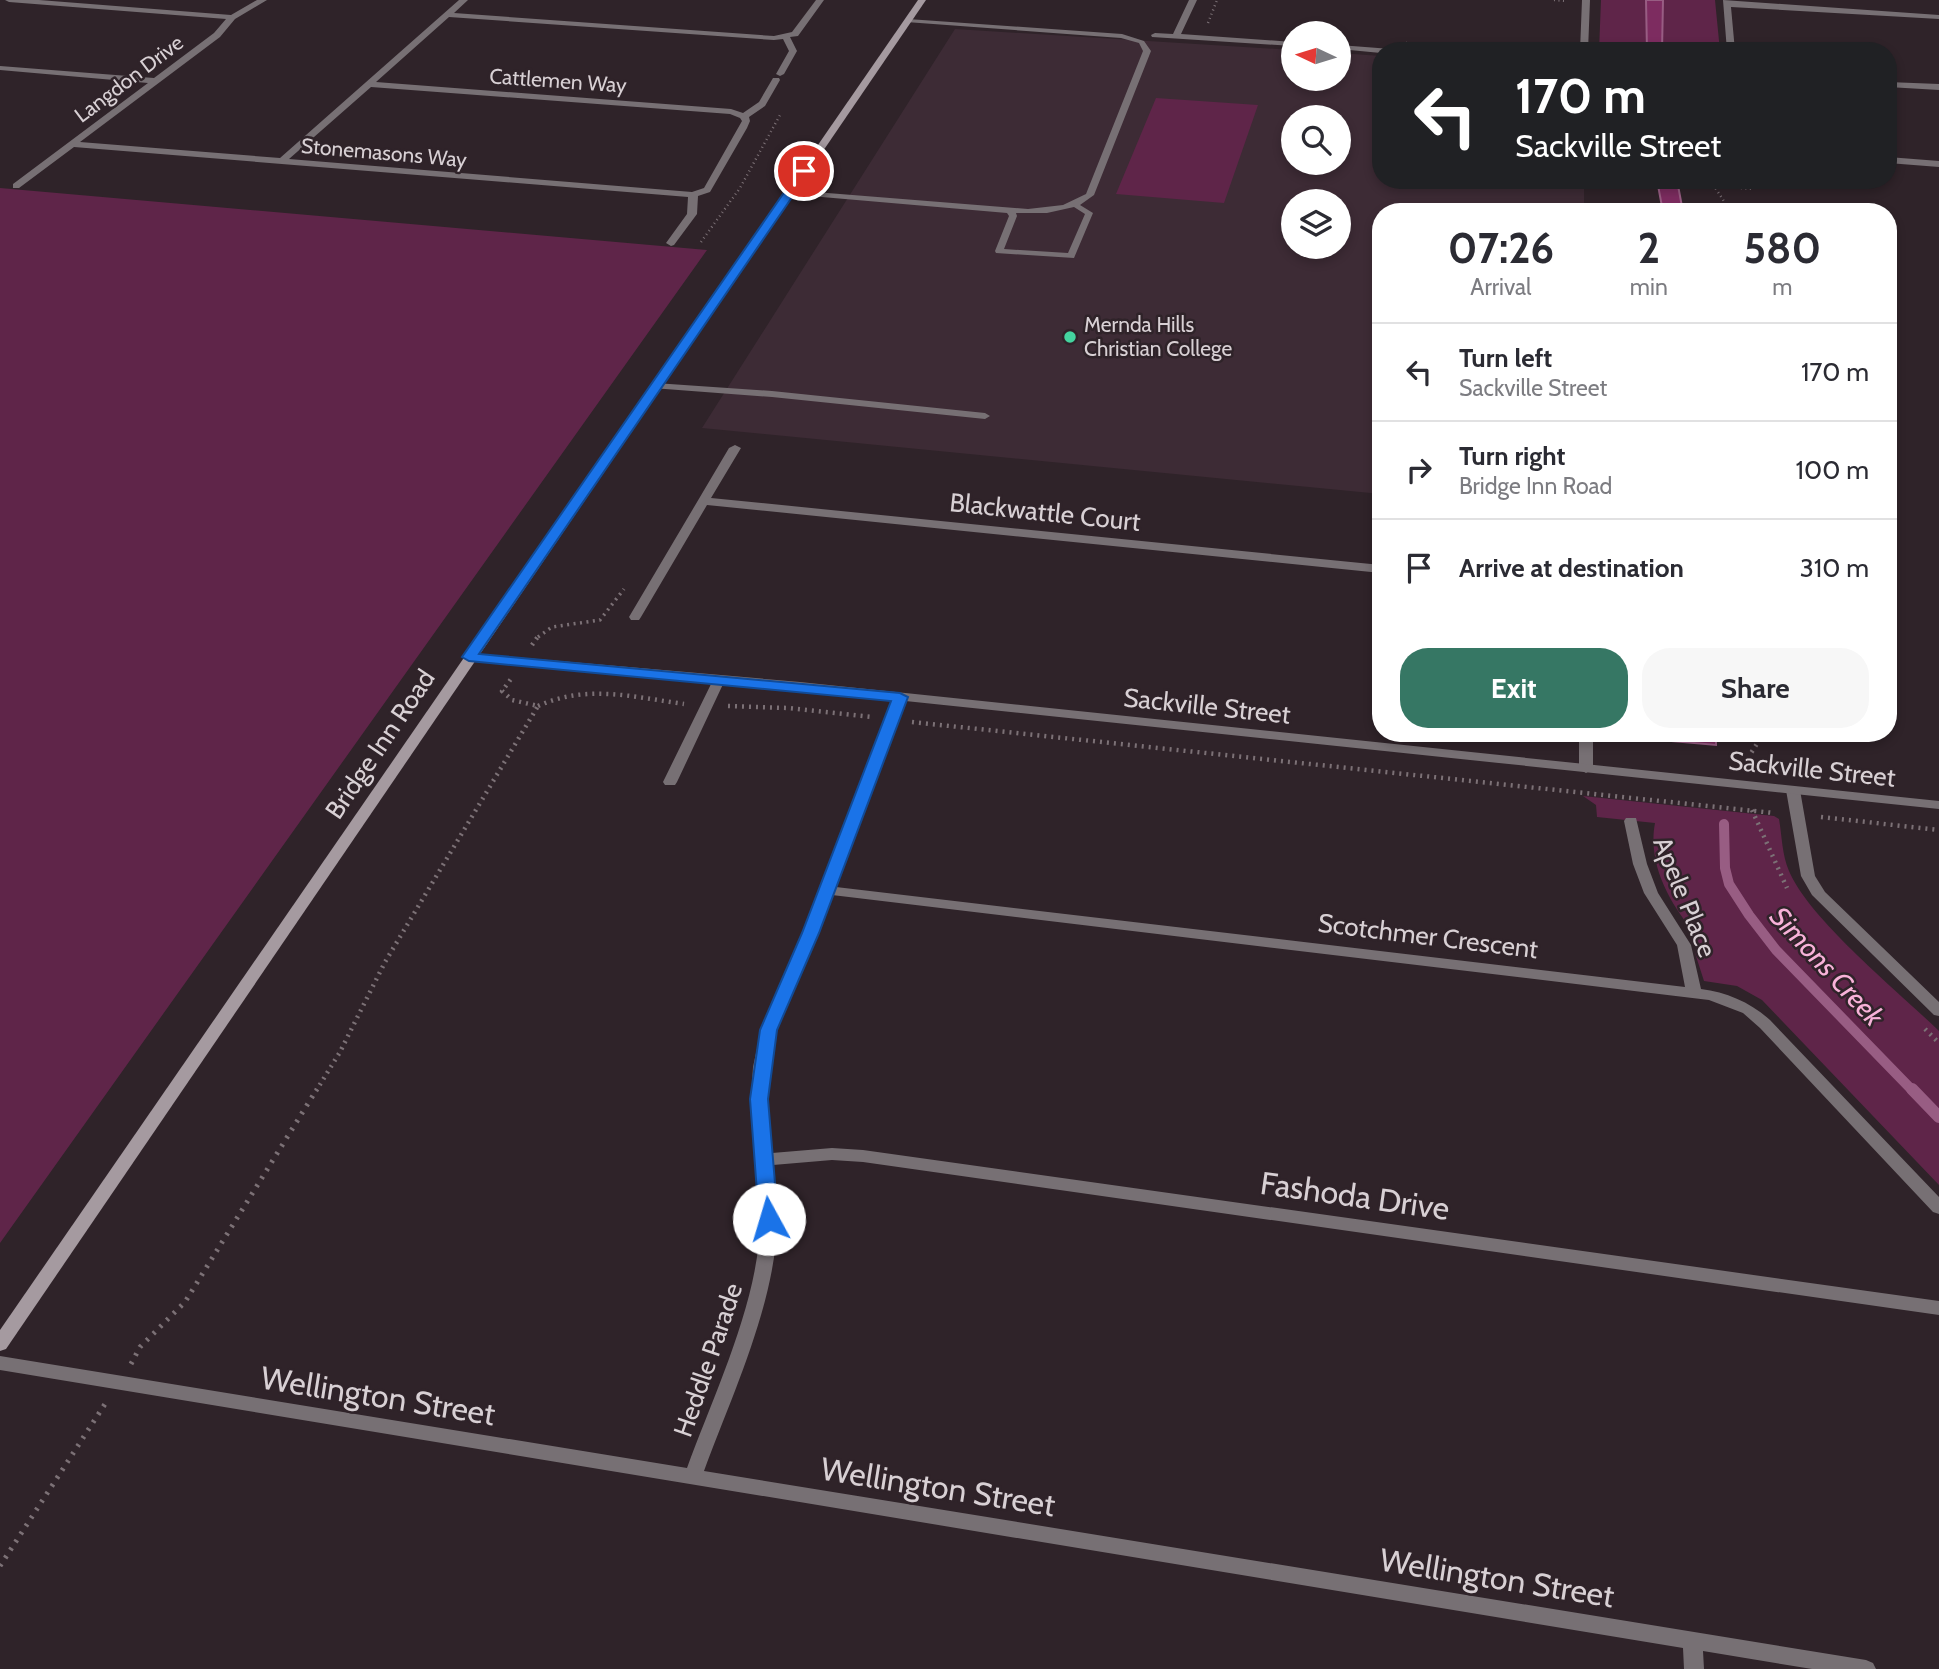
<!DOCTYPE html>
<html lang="en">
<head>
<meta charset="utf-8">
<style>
	body { margin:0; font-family:Cabin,sans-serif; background:#f7f7f7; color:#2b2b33; height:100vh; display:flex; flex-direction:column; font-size:26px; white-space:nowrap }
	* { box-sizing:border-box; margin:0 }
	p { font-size:23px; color:#7c7c81 }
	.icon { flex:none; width:38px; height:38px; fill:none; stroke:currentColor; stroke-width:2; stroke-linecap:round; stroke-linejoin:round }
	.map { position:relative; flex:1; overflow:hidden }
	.panel { position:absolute; left:1372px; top:203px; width:525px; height:539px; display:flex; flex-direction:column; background:#fff; border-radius:28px; box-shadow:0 4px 10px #0003 }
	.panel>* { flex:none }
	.guide { position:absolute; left:1372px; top:42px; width:525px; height:147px; border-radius:28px; box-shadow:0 4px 10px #0003; background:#202124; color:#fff; overflow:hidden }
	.needle { width:46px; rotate:274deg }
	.controls { position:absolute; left:1281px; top:21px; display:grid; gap:14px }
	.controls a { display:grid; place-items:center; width:70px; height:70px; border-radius:50%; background:#fff; box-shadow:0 4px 10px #0003; font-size:35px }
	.pin { position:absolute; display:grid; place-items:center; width:60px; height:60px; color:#fff; margin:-30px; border:4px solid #fff; border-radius:50%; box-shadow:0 2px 7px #0007 }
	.me { position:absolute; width:77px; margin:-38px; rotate:354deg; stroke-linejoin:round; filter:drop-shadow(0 0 5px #0008) }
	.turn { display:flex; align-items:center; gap:24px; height:147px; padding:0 28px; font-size:32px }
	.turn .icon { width:91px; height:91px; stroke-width:2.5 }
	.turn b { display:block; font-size:49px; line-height:60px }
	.eta { display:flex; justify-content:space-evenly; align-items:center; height:119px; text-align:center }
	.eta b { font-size:42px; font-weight:700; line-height:49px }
	.button { display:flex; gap:14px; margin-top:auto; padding:14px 28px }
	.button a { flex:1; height:80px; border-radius:28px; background:#367764; color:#fff; font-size:28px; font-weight:700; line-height:80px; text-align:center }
	.button a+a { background:#f7f7f7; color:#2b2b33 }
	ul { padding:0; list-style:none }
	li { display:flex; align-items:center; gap:21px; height:98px; padding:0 28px; border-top:2px solid #e1e1e2 }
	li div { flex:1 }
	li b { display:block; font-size:26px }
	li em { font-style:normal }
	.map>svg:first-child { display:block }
	.built { fill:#3d2b35; fill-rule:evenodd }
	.green { fill:#5f2549 }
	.water { fill:#7d2c60; stroke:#985d83; stroke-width:2 }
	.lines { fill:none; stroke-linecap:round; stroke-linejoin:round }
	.stream-far1 { stroke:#985d83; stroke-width:10 }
	.stream { stroke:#985d83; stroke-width:12 }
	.path-far3 { stroke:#7c7176; stroke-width:2.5; stroke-dasharray:1 3.5; stroke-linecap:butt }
	.path-far2 { stroke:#7c7176; stroke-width:3.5; stroke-dasharray:2 4.5; stroke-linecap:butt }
	.path-far1 { stroke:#7c7176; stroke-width:4.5; stroke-dasharray:2 5; stroke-linecap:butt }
	.path { stroke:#7c7176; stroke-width:5; stroke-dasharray:2.5 7; stroke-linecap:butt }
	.service { fill:#777074; fill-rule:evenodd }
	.minor { fill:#777074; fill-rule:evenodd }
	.tertiary { fill:#777074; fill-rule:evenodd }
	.secondary { fill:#a59aa0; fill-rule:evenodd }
	.route { fill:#1a73e8; stroke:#114b97; stroke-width:2 }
	.poi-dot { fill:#44d49f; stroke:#2f2329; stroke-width:2.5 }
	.labels { text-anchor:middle; stroke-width:5; stroke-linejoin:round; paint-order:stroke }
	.far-street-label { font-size:21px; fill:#d8d0d4; stroke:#2f2329 }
	.far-poi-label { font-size:21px; fill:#d8d0d4; stroke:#2f2329; text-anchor:start }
	.street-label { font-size:26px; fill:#d8d0d4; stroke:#2f2329 }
	.water-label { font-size:28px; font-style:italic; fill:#f8b2d9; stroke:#2f2329 }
	.near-street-label { font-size:32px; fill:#d8d0d4; stroke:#2f2329 }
</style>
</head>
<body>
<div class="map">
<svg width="1939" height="1669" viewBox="0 0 1939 1669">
	<rect width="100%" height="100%" fill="#2f2329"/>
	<!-- built -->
	<path class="built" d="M 955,29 L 1293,50 L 1293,79 L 1339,79 L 1339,53 L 1381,56 L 1381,180 L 1584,180 L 1584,212 L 1381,212 L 1381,494 L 702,428 ZM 1293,117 L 1339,117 L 1339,163 L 1293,163 ZM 1293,201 L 1339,201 L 1339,247 L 1293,247 Z"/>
	<!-- green -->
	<path class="green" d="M 1601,0 L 1715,0 L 1720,51 L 1599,51 Z
		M 1156,98 L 1258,105 L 1224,203 L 1116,194 Z
		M 0,188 L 707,250 L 0,1243 Z
		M 1583,796 L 1774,816 L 1779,819 C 1782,836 1782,855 1789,871 C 1809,919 1899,992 1939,1031 L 1939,1185 L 1762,1000 L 1737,986 L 1704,981 L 1695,953 L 1698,937 C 1671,906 1647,865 1655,823 L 1597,817 L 1596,805 Z"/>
	<!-- water -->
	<path class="water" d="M 1646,0 L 1663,0 L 1662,51 L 1647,51 Z
		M 1657,180 L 1677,180 L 1683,212 L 1663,212 Z
		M 1662,733 L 1716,733 L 1716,745 L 1661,740 Z"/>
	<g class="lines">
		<!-- stream-far1 -->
		<path class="stream-far1" d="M 1724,824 L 1725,868 L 1729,884 L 1749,915 L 1776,950 L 1913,1091"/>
		<!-- stream -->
		<path class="stream" d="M 1912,1089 L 1939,1117"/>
		<!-- path-far3 -->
		<path class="path-far3" d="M 1554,0 L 1566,1
			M 1208,23 L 1217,0
			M 1406,43 L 1513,51
			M 1714,180 L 1714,186 L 1731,212
			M 1714,186 L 1753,189 L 1752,180
			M 701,242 L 740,188 L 780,115"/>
		<!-- path-far2 -->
		<path class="path-far2" d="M 538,637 L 552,627 L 600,620 L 624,589"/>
		<!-- path-far1 -->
		<path class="path-far1" d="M 532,645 L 539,635
			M 538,706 C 586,684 634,697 684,704
			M 728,706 L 788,708 L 872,717
			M 912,722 L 1774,813
			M 1750,766 L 1751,753 L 1764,733
			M 1752,810 L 1787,888
			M 1821,817 L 1939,830
			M 1925,1029 L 1939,1043
			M 316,1091 L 340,1052 L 385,962 L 538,706 L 512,700 L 502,691 L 511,679"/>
		<!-- path -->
		<path class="path" d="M 131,1364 L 140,1347 L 185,1302 L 317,1089
			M 0,1566 L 105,1404"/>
		<!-- service -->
		<path class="service" d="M 908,19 L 1122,34 L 1144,41 L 1151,51 L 1094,195 L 1080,205 L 1093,213 L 1074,258 L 996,253 L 995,251 L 1009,216 L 1007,213 L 787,194 L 786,192 L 790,190 L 1028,209 L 1063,205 L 1086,194 L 1143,51 L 1139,43 L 1121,38 L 906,22 L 906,20 ZM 1074,207 L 1085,214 L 1068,253 L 1004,249 L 1017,216 L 1016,213 L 1047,213 Z
			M 655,383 L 772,391 L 985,413 L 990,416 L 985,419 L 772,397 L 652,388 L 652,384 Z"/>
		<!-- minor -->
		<path class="minor" d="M 5,0 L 39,0 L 231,15 L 257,0 L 267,0 L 235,19 L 220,37 L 80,142 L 280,158 L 459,0 L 468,0 L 454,13 L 774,36 L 792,32 L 816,0 L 824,0 L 798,36 L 790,37 L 797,51 L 784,74 L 780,76 L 776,74 L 789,51 L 783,39 L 774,40 L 449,17 L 376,82 L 731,109 L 743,113 L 759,102 L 773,78 L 779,78 L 780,80 L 765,106 L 749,117 L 750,121 L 747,128 L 710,192 L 698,196 L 697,214 L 674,245 L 671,246 L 666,243 L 687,214 L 688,197 L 74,147 L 19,188 L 13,188 L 13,184 L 148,83 L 0,70 L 0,66 L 154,78 L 214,33 L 226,19 L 9,2 ZM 371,87 L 730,114 L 740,118 L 742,121 L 704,188 L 692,192 L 289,159 Z
			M 1189,0 L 1197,0 L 1181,34 L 1293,42 L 1293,46 L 1152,37 L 1151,35 L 1155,33 L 1173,34 Z
			M 1582,0 L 1590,0 L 1588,51 L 1580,51 Z
			M 1723,0 L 1939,15 L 1939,19 L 1731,7 L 1735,51 L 1727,51 Z
			M 1339,45 L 1391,49 L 1395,51 L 1381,51 L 1381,53 L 1339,49 Z
			M 1888,82 L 1939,84 L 1939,90 L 1888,87 Z
			M 1888,157 L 1939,161 L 1939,167 L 1888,163 Z
			M 735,445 L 741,448 L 711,498 L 1381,565 L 1381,573 L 707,505 L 641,617 L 639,620 L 631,620 L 629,617 L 729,448 Z
			M 719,676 L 725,680 L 677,782 L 675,785 L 665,785 L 663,782 L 713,680 Z
			M 900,693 L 906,697 L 836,887 L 1685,987 L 1677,945 L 1644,893 L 1633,864 L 1624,821 L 1626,818 L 1636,818 L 1647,864 L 1658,893 L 1691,945 L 1701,989 C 1727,992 1751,1003 1770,1020 L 1939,1197 L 1939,1214 L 1933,1212 L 1760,1028 L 1743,1013 L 1709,1000 L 832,895 L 777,1030 L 769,1067 L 767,1099 L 772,1153 L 832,1148 L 863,1150 L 1939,1301 L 1939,1315 L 863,1162 L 832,1160 L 773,1165 C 774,1183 777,1201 777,1219 C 777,1300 732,1395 704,1471 L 1866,1660 L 1873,1663 L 1876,1669 L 1812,1669 L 1703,1651 L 1704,1669 L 1684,1669 L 1683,1648 L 0,1370 L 0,1356 L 687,1468 C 714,1394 761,1297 760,1217 C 760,1200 758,1182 756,1164 L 754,1160 L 756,1157 L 751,1099 L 753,1067 L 761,1030 L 804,933 L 894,697 Z
			M 1579,733 L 1593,733 L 1593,769 L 1586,773 L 1579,769 Z
			M 1793,786 L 1800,790 L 1815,876 L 1825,892 L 1939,1002 L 1939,1016 L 1934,1015 L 1812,895 L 1801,876 L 1786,790 Z"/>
		<!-- tertiary -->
		<path class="tertiary" d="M 469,653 L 800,682 L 1939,801 L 1939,809 L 800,690 L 465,660 L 463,657 Z"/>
		<!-- secondary -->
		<path class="secondary" d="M 918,0 L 926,0 L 6,1349 L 0,1351 L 0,1330 Z"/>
	</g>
	<!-- route -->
	<path class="route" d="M 801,168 L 810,171 L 479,654 L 900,693 L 908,697 L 819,933 L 777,1030 L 768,1099 L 778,1219 L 769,1226 L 759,1219 L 750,1099 L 760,1030 L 802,933 L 891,701 L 469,661 L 462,657 Z"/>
	<!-- markers -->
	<circle class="poi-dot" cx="1070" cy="337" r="7"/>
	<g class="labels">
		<!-- far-street labels -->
		<g class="far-street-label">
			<text transform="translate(129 79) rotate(-37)" y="7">Langdon Drive</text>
			<text transform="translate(558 81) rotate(4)" y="7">Cattlemen Way</text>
			<text transform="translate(384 153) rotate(5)" y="7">Stonemasons Way</text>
		</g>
		<!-- far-poi labels -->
		<g class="far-poi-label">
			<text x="1084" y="332">Mernda Hills<tspan x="1084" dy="24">Christian College</tspan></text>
		</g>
		<!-- street labels -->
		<g class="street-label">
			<text transform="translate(1045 512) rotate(6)" y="9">Blackwattle Court</text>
			<text transform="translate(1207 706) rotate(6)" y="9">Sackville Street</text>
			<text transform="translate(380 744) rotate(-56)" y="9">Bridge Inn Road</text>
			<text transform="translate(1812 769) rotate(6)" y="9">Sackville Street</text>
			<text transform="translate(1685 897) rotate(68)" y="9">Apele Place</text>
			<text transform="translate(1428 936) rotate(7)" y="9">Scotchmer Crescent</text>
			<text transform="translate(708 1360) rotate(-71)" y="9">Heddle Parade</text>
		</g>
		<!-- water labels -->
		<g class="water-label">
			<text transform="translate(1827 966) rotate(47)" y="10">Simons Creek</text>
		</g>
		<!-- near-street labels -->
		<g class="near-street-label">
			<text transform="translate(1355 1196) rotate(8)" y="11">Fashoda Drive</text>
			<text transform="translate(378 1396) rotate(9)" y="11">Wellington Street</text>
			<text transform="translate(938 1487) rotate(9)" y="11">Wellington Street</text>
			<text transform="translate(1497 1578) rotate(9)" y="11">Wellington Street</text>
		</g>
	</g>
</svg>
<div class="controls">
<a><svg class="needle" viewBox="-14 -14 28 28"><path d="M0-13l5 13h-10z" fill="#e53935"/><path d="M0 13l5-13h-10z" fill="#7c7c81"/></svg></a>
<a><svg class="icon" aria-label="search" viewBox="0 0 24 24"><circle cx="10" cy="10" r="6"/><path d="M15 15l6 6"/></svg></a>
<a><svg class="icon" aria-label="layers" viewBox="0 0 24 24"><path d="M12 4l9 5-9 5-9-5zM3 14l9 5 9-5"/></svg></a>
</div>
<div class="pin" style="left:804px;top:171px;background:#d93025"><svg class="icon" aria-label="arrive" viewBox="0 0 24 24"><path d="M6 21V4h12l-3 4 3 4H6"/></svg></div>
<svg class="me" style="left:769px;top:1219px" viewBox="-20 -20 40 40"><circle r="19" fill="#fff"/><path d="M0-13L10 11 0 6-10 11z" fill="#1a73e8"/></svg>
<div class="guide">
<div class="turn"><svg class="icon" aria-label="left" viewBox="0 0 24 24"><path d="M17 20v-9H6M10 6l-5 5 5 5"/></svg><div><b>170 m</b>Sackville Street</div></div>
</div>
<section class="panel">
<div class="eta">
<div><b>07:26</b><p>Arrival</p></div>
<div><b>2</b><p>min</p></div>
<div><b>580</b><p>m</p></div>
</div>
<ul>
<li><svg class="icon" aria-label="left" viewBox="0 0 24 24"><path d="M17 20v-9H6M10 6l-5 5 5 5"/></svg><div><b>Turn left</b><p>Sackville Street</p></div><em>170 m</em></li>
<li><svg class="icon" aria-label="right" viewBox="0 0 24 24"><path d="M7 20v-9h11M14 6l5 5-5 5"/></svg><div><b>Turn right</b><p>Bridge Inn Road</p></div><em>100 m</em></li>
<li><svg class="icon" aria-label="arrive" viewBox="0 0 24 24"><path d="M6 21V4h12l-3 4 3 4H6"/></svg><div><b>Arrive at destination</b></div><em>310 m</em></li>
</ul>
<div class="button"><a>Exit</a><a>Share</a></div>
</section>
</div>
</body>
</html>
